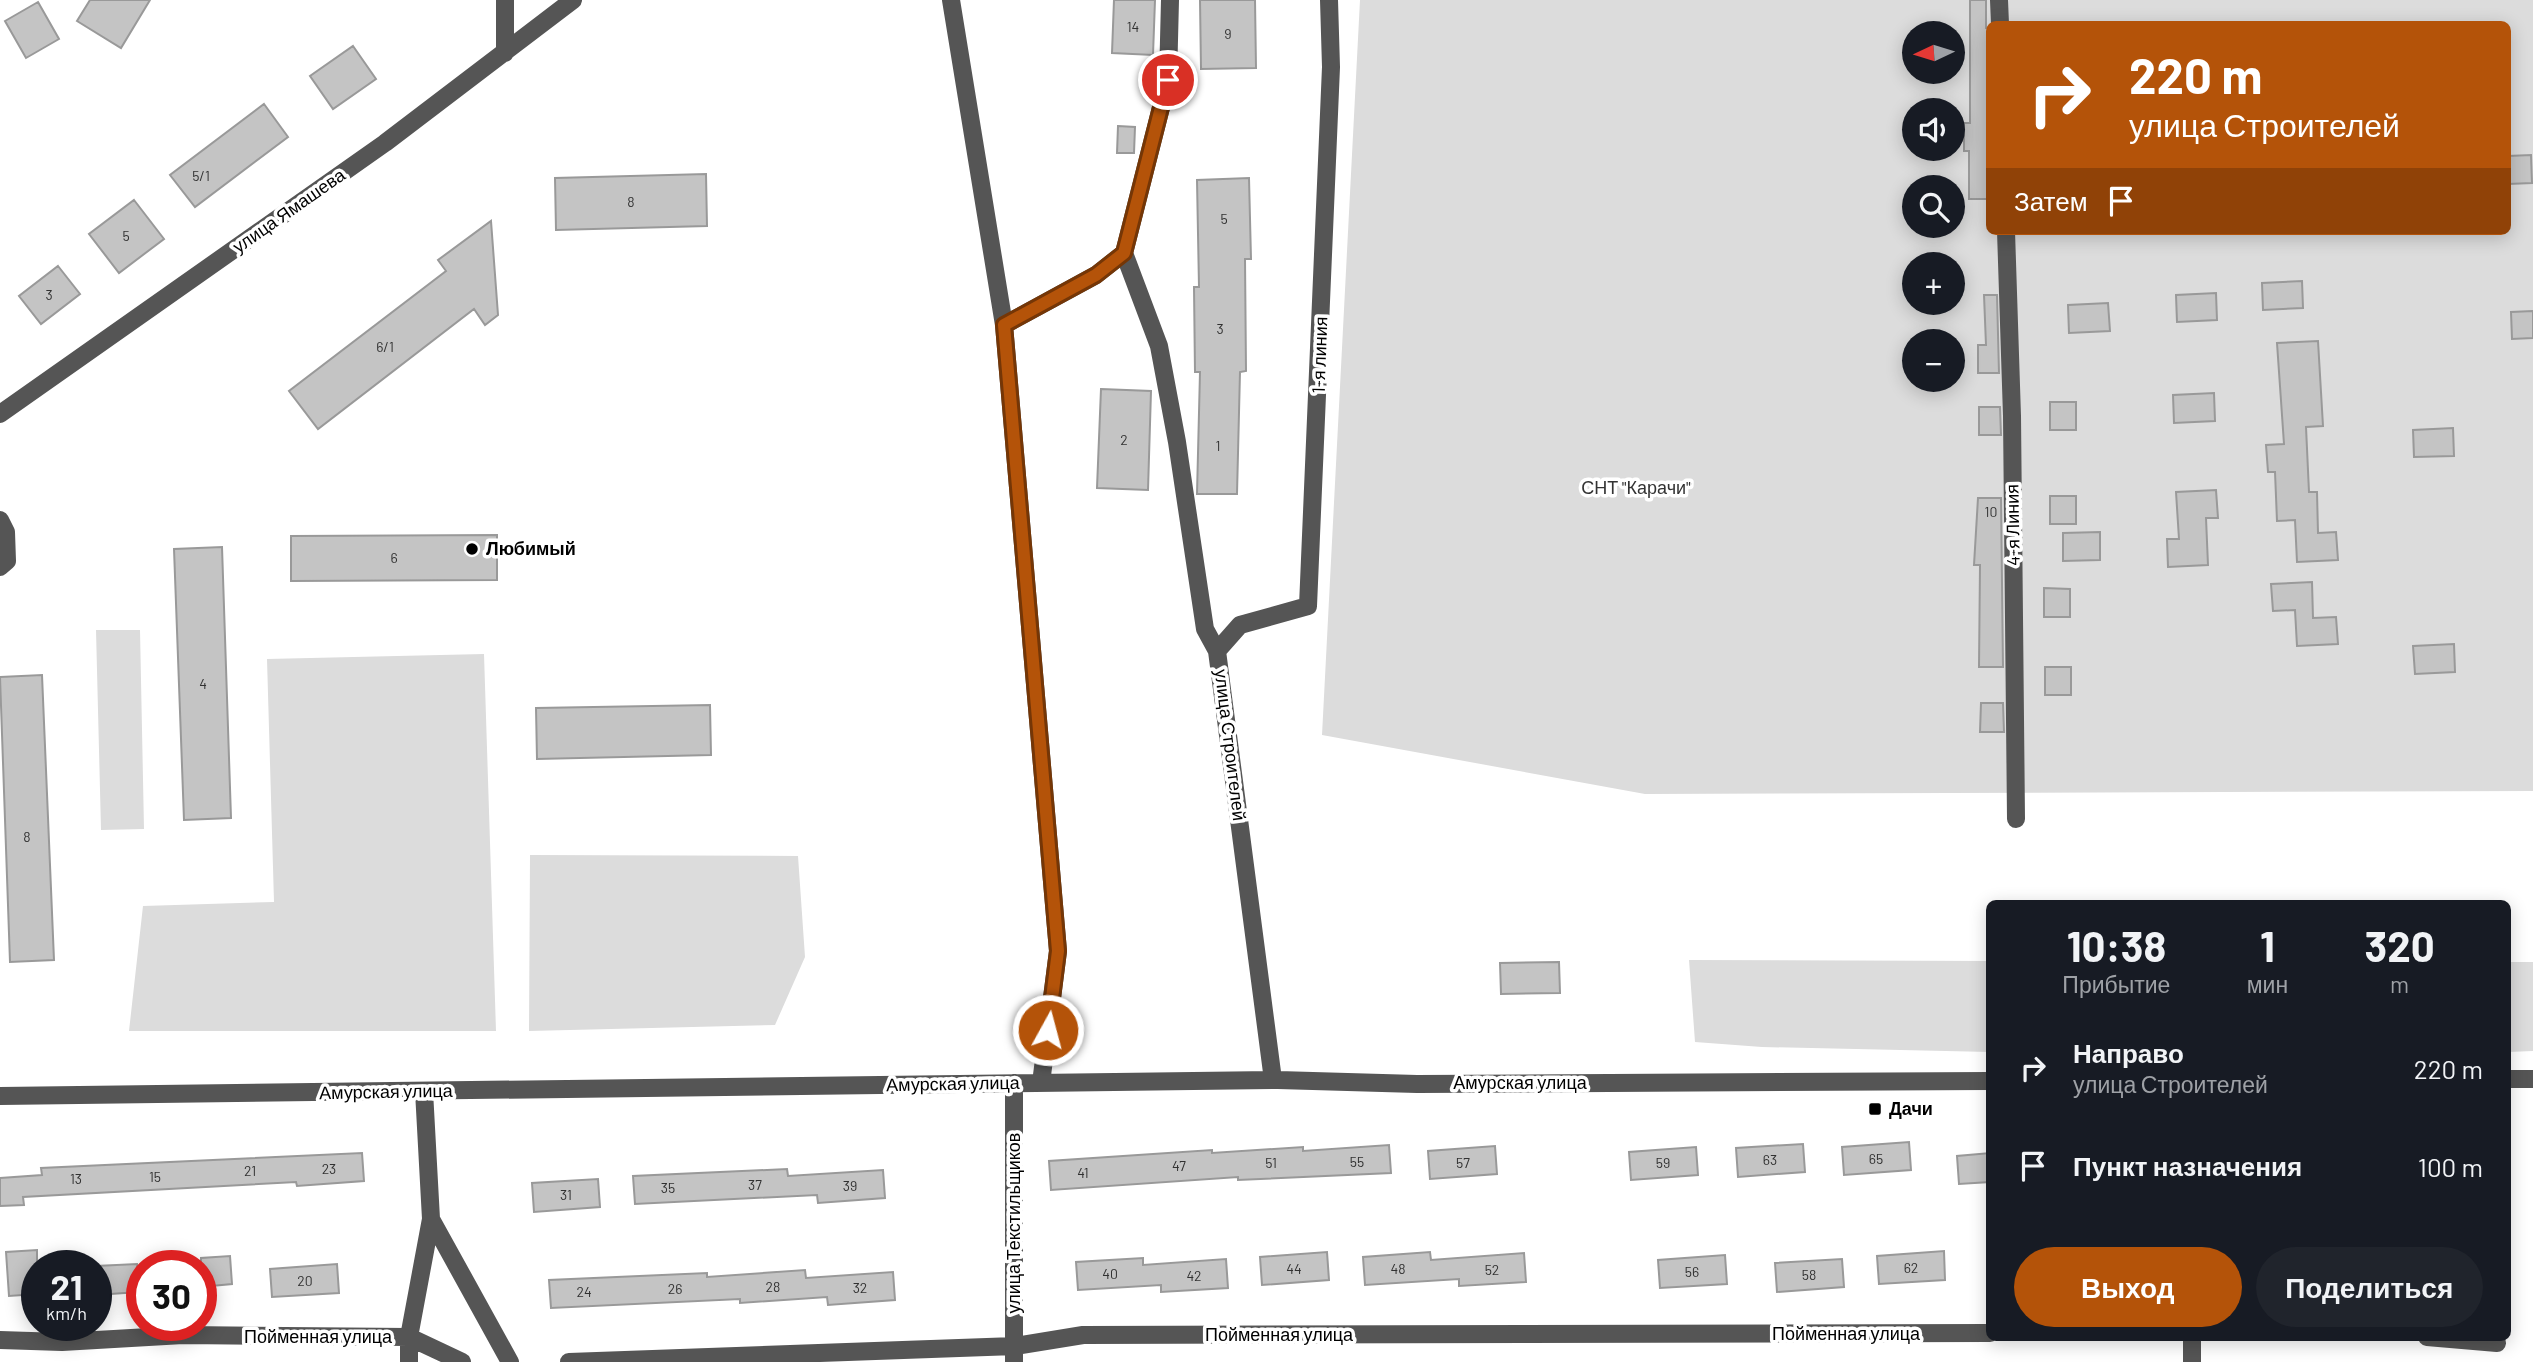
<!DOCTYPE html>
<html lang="ru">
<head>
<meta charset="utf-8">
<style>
	body { margin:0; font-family:Barlow,sans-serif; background:#20242c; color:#f1f3f6; height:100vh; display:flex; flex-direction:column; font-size:26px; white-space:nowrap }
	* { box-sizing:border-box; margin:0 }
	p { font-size:23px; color:#9ea1a6 }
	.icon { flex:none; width:38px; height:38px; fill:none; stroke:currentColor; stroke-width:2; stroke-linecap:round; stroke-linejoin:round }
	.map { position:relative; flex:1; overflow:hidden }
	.sheet { position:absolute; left:1986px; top:900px; width:525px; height:441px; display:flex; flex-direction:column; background:#171b24; border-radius:10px; box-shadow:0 4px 18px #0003 }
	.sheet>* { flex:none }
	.guide { position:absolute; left:1986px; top:21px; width:525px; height:214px; border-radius:10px; box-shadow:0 4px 18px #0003; background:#b45309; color:#fff; overflow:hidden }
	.needle { width:46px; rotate:266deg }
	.controls { position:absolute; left:1902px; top:21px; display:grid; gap:14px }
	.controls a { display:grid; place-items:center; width:63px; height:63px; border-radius:50%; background:#171b24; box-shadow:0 4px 18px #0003; font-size:35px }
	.speed { position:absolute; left:21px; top:1250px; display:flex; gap:14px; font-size:35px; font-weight:700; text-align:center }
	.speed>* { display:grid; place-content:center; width:91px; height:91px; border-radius:50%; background:#171b24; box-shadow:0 4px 18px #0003; line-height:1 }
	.speed small { font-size:18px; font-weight:400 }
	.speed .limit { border:10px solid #d22; background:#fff; color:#111 }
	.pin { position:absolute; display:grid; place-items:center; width:60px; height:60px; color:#fff; margin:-30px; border:4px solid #fff; border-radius:50%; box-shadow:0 2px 7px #0007 }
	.me { position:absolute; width:77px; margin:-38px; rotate:7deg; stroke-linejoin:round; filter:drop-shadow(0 0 5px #0008) }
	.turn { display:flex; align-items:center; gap:24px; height:147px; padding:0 28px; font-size:32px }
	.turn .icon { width:91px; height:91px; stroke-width:2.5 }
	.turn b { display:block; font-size:49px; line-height:60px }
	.then { display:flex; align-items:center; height:66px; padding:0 28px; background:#0003; gap:14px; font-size:26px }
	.eta { display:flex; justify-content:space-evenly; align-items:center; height:119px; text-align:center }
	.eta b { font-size:42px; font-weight:700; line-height:49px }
	.action { display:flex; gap:14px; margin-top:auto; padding:14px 28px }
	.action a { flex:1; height:80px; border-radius:42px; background:#b45309; color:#fff; font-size:28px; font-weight:700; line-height:80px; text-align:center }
	.action a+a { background:#20242c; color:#f1f3f6 }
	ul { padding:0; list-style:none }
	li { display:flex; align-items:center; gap:21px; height:98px; padding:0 28px }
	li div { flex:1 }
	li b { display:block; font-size:26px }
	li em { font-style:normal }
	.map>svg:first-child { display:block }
	.green { fill:#dcdcdc; fill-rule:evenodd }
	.building { fill:#c4c4c4; stroke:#999; stroke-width:2 }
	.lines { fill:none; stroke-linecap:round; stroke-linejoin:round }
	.minor { stroke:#555; stroke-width:18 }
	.route-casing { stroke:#753606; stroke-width:18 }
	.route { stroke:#b45309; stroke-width:12 }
	.poi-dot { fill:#000; stroke:#fff; stroke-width:2.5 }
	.labels { text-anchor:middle; stroke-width:7; stroke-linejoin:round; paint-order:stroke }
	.number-label { font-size:14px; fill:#313131 }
	.street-label { font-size:18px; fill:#000; stroke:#fff }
	.park-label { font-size:18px; fill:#333; stroke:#fff }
	.poi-label { font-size:18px; font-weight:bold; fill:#000; stroke:#fff; text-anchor:start }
</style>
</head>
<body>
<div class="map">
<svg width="2533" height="1362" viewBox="0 0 2533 1362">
	<rect width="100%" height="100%" fill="#fff"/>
	<!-- green -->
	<path class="green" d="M 1360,0 L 2533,0 L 2533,791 L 1645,794 L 1322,735 ZM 1990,24 L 2508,24 L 2508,231 L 1990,231 ZM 1914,33 L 1953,33 L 1953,72 L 1914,72 ZM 1914,110 L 1953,110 L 1953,149 L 1914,149 ZM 1914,187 L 1953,187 L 1953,226 L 1914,226 ZM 1914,264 L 1953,264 L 1953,303 L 1914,303 ZM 1914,341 L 1953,341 L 1953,380 L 1914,380 Z
		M 96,630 L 140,630 L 144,829 L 101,830 Z
		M 484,654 L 496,1031 L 129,1031 L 143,906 L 274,902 L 267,659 Z
		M 530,855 L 798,856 L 805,957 L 775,1025 L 529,1031 Z
		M 1689,960 L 1990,961 L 1990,1052 L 1762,1047 L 1695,1042 Z
		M 2508,962 L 2533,962 L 2533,1051 L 2508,1052 Z"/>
	<!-- building -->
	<path class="building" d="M 90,0 L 150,0 L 121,48 L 77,21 Z
		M 1114,0 L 1155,0 L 1153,55 L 1112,53 Z
		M 1200,0 L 1255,0 L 1256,68 L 1201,69 Z
		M 1970,0 L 1986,0 L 1986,28 L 1990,28 L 1990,199 L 1969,199 L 1969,151 L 1964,151 L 1964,123 L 1970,123 Z
		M 38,2 L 59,39 L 26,58 L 5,21 Z
		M 353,46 L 376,79 L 333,109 L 310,76 Z
		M 264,104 L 288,137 L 195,207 L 170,175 Z
		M 1118,126 L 1135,127 L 1134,153 L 1117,153 Z
		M 2531,155 L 2532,183 L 2508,184 L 2508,156 Z
		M 706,174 L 707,226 L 556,230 L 555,178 Z
		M 1249,178 L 1251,259 L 1245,259 L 1246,371 L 1240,372 L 1237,494 L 1197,494 L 1200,372 L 1195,372 L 1194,287 L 1199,287 L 1197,180 Z
		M 134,200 L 164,239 L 119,273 L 89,234 Z
		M 491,221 L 498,315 L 485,325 L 474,309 L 318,429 L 289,391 L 446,271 L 438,260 Z
		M 58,266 L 80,294 L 41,324 L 19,296 Z
		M 2302,281 L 2303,308 L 2263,310 L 2262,283 Z
		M 2216,293 L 2217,320 L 2177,322 L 2176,295 Z
		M 1984,295 L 1997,295 L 1999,373 L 1978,373 L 1978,345 L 1986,345 Z
		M 2108,303 L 2110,331 L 2069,333 L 2068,305 Z
		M 2533,311 L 2533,338 L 2512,339 L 2511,312 Z
		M 2318,341 L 2323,426 L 2306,427 L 2309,492 L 2317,492 L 2318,533 L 2336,532 L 2338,560 L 2297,562 L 2295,520 L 2277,521 L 2275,472 L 2268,472 L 2266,445 L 2284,444 L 2277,343 Z
		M 1101,389 L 1151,391 L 1148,490 L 1097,488 Z
		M 2214,393 L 2215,421 L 2174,423 L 2173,395 Z
		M 2050,402 L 2076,402 L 2076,430 L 2050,430 Z
		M 1979,407 L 2000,407 L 2001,435 L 1979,435 Z
		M 2453,428 L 2454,456 L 2414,457 L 2413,430 Z
		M 2216,490 L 2218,518 L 2206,518 L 2208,565 L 2168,567 L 2167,539 L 2179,539 L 2176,492 Z
		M 2050,496 L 2076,496 L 2076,524 L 2050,524 Z
		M 1978,498 L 2001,498 L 2003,667 L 1979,667 L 1980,565 L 1974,565 Z
		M 2100,532 L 2100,560 L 2063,561 L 2063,533 Z
		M 497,535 L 497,580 L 291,581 L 291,536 Z
		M 222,547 L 231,818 L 184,820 L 174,549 Z
		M 2312,582 L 2313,618 L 2336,617 L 2338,644 L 2297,646 L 2295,610 L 2273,611 L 2271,584 Z
		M 2044,588 L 2070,589 L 2070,617 L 2044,617 Z
		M 2454,644 L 2455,672 L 2415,674 L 2413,646 Z
		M 2045,667 L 2071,667 L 2071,695 L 2045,695 Z
		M 42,675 L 54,960 L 10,962 L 0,677 Z
		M 1981,703 L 2003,703 L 2004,732 L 1980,732 Z
		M 710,705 L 711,755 L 537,759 L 536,708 Z
		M 1559,962 L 1560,993 L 1501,994 L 1500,963 Z
		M 1909,1142 L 1911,1170 L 1844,1175 L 1842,1147 Z
		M 1803,1144 L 1805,1172 L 1738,1177 L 1736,1148 Z
		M 1389,1145 L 1391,1173 L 1238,1180 L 1238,1177 L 1051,1190 L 1049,1161 L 1212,1150 L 1212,1153 L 1303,1147 L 1303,1151 Z
		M 1495,1146 L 1497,1174 L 1430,1179 L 1428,1151 Z
		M 1696,1147 L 1698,1175 L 1631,1180 L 1629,1152 Z
		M 362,1153 L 364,1181 L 297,1186 L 296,1182 L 23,1197 L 24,1205 L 0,1206 L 0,1178 L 42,1175 L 41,1168 Z
		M 1990,1153 L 1990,1182 L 1959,1184 L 1957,1156 Z
		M 787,1169 L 788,1176 L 883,1170 L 885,1198 L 818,1203 L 817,1195 L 635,1204 L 633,1176 Z
		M 598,1179 L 600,1207 L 534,1212 L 532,1183 Z
		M 37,1250 L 37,1294 L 9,1296 L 6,1252 Z
		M 1944,1251 L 1945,1280 L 1879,1284 L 1877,1256 Z
		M 1327,1252 L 1329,1280 L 1262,1285 L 1260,1257 Z
		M 1430,1252 L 1431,1260 L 1524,1253 L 1526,1282 L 1459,1286 L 1459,1279 L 1365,1285 L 1363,1257 Z
		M 1725,1255 L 1727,1284 L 1660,1288 L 1658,1260 Z
		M 230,1256 L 232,1284 L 201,1287 L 201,1258 Z
		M 1143,1258 L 1143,1265 L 1226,1259 L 1228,1288 L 1161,1292 L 1161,1285 L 1078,1290 L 1076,1262 Z
		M 1842,1259 L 1844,1287 L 1777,1292 L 1775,1263 Z
		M 137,1264 L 139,1292 L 96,1295 L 96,1266 Z
		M 337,1264 L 339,1293 L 272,1297 L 270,1269 Z
		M 805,1270 L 806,1278 L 893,1272 L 895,1300 L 828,1305 L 827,1297 L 740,1303 L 740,1299 L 551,1308 L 549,1280 L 707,1273 L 707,1277 Z"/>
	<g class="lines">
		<!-- minor -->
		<path class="minor" d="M 505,0 L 505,53
			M 951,0 L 1004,325 L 1058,951 L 1041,1083
			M 1999,0 L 2000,24
			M 2006,231 L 2012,416 L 2016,819
			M 1124,253 L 1159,346 L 1177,442 L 1205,629 L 1217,651 L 1273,1080
			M 1004,325 L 1096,275 L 1124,253 L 1168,80 L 1170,0
			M 0,414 L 385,143 L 573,0
			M 0,520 L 6,532 L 7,561 L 0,567
			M 1217,651 L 1240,625 L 1308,606 L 1331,67 L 1329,0
			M 2508,1079 L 2533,1079
			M 0,1096 L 1278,1080 L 1417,1084 L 1990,1081
			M 431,1219 L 510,1362
			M 2427,1337 L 2497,1343
			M 0,1340 L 62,1342 L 183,1335 L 409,1337 L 462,1362
			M 409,1362 L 409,1337 L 431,1219 L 424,1091
			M 569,1362 L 1015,1346 L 1083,1335 L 1990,1333
			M 1014,1362 L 1014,1083
			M 2192,1362 L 2192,1337"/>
	</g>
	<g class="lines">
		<!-- route casing -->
		<g class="route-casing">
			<path id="route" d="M 1048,1030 L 1058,951 L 1004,325 L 1096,275 L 1124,253 L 1168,80"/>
		</g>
		<!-- route -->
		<use href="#route" class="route"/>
	</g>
	<!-- markers -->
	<g class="poi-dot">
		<circle cx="472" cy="549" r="7"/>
		<rect x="1868" y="1102" width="14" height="14" rx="3.5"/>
	</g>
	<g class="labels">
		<!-- number labels -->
		<g class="number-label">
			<text x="1133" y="32">14</text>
			<text x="1228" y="39">9</text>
			<text x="201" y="181">5/1</text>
			<text x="631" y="207">8</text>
			<text x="1224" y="224">5</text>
			<text x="126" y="241">5</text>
			<text x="49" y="300">3</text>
			<text x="1220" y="334">3</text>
			<text x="385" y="352">6/1</text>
			<text x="1124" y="445">2</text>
			<text x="1218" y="451">1</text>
			<text x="1991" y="517">10</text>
			<text x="394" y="563">6</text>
			<text x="203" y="689">4</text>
			<text x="27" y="842">8</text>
			<text x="1876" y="1164">65</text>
			<text x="1770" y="1165">63</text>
			<text x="1357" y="1167">55</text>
			<text x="1271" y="1168">51</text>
			<text x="1463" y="1168">57</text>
			<text x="1663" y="1168">59</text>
			<text x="1179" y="1171">47</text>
			<text x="329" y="1174">23</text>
			<text x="250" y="1176">21</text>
			<text x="1083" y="1178">41</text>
			<text x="155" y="1182">15</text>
			<text x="76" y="1184">13</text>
			<text x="755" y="1190">37</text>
			<text x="850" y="1191">39</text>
			<text x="668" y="1193">35</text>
			<text x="566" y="1200">31</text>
			<text x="1911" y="1273">62</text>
			<text x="1294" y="1274">44</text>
			<text x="1398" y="1274">48</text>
			<text x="1492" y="1275">52</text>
			<text x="1692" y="1277">56</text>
			<text x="1110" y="1279">40</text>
			<text x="1809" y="1280">58</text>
			<text x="1194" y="1281">42</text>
			<text x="305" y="1286">20</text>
			<text x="773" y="1292">28</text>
			<text x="860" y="1293">32</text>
			<text x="675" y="1294">26</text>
			<text x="584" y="1297">24</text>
		</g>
		<!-- street labels -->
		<g class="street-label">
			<text transform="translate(289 211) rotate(-35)" y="6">улица Ямашева</text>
			<text transform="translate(1320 355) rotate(-88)" y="6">1-я линия</text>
			<text transform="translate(2013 525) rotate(-91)" y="6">4-я Линия</text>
			<text transform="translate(1230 745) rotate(83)" y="6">улица Строителей</text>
			<text x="1520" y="1089">Амурская улица</text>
			<text transform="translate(953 1084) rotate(-1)" y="6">Амурская улица</text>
			<text transform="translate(386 1092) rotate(-1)" y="6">Амурская улица</text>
			<text transform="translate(1014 1223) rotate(-90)" y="6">улица Текстильщиков</text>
			<text x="1846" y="1340">Пойменная улица</text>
			<text x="1279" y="1341">Пойменная улица</text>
			<text x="318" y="1343">Пойменная улица</text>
		</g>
		<!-- park labels -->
		<g class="park-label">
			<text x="1636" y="494">СНТ "Карачи"</text>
		</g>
		<!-- poi labels -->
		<g class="poi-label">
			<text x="486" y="555">Любимый</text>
			<text x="1889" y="1115">Дачи</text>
		</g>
	</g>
</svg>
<div class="controls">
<a><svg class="needle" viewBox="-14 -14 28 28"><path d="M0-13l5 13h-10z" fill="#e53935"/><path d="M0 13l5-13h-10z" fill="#9ea1a6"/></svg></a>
<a><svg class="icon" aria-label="sound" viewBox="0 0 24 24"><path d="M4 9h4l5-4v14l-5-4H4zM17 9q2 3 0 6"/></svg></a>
<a><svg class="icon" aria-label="search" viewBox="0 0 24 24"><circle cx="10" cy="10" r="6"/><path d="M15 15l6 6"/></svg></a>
<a>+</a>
<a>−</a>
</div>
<div class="speed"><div>21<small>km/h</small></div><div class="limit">30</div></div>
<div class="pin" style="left:1168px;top:80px;background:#d93025"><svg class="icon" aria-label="arrive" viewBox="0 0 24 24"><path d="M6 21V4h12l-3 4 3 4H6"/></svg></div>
<svg class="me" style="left:1048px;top:1030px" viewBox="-20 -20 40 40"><circle r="17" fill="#b45309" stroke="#fff" stroke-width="3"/><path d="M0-11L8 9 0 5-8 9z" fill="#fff"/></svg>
<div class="guide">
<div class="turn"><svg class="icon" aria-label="right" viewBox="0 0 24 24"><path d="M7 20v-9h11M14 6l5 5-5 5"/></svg><div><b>220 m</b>улица Строителей</div></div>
<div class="then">Затем<svg class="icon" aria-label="arrive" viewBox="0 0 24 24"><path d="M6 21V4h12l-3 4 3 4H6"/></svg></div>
</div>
<section class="sheet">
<div class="eta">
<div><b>10:38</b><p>Прибытие</p></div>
<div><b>1</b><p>мин</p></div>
<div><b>320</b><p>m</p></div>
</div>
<ul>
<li><svg class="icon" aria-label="right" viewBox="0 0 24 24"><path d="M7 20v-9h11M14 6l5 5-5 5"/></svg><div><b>Направо</b><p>улица Строителей</p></div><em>220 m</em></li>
<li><svg class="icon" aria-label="arrive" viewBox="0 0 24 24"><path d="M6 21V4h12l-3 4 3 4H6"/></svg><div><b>Пункт назначения</b></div><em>100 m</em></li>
</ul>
<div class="action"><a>Выход</a><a>Поделиться</a></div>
</section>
</div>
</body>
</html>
